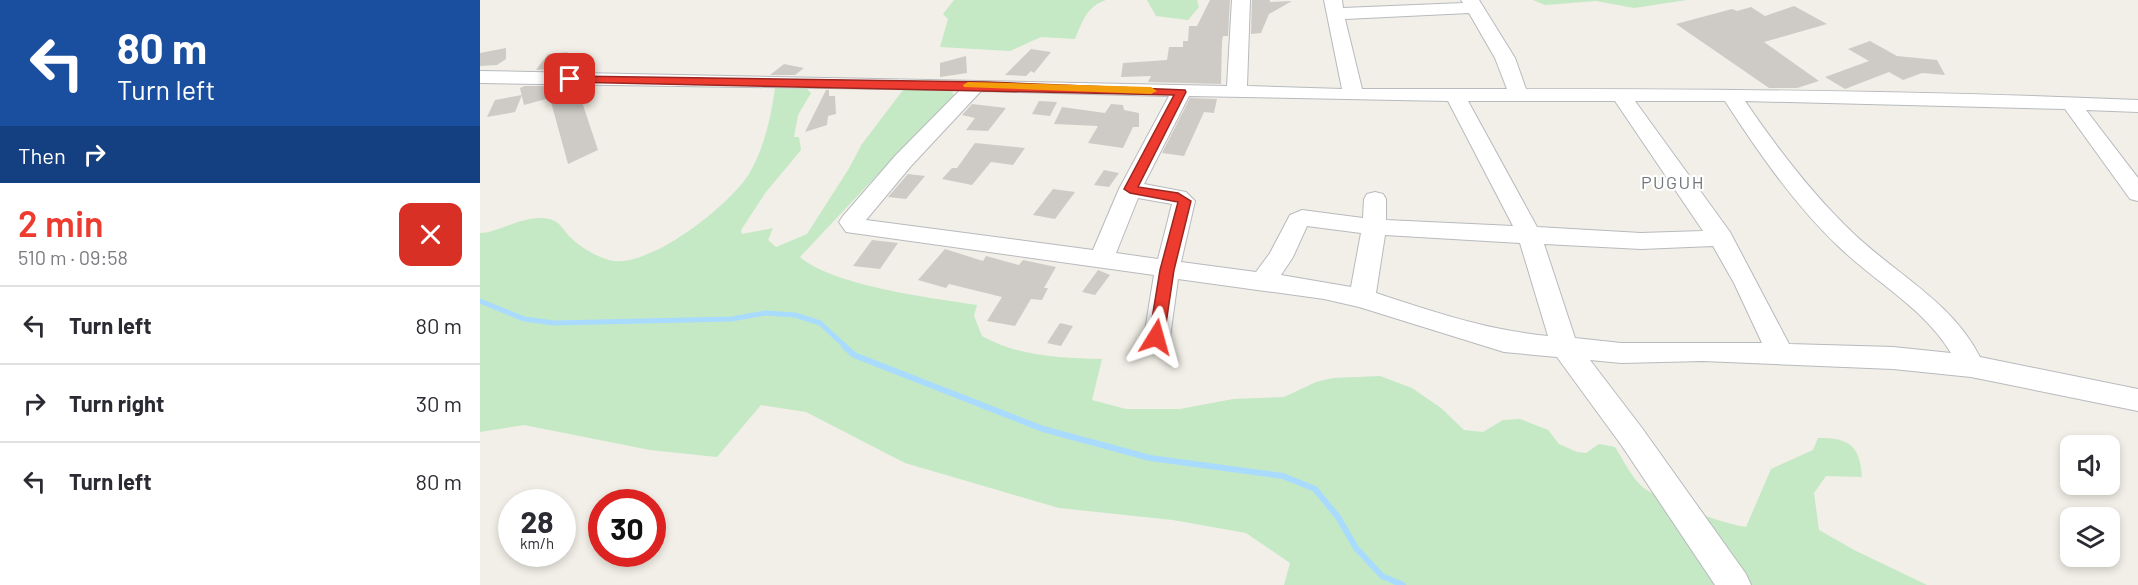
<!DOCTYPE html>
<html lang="en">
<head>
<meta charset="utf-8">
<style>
	body { margin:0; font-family:Barlow,sans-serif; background:#f7f7f7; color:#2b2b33; height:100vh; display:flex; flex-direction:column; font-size:22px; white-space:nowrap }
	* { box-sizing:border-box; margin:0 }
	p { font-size:20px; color:#7c7c81 }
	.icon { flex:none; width:33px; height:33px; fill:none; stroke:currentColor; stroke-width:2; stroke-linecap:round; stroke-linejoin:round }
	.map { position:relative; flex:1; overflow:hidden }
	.drawer { display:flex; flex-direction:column; background:#fff; width:480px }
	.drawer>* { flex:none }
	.guide { background:#1a4fa0; color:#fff; overflow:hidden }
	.tools { position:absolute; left:1580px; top:435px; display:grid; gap:12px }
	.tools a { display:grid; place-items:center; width:60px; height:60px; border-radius:12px; background:#fff; box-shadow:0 3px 9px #0003; font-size:30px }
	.speed { position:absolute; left:18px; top:489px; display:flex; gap:12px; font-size:30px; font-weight:700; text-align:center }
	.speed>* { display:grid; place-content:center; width:78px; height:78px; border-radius:50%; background:#fff; box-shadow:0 3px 9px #0003; line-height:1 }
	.speed small { font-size:15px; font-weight:400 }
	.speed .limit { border:9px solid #d22; background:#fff; color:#111 }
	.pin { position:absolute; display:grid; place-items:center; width:51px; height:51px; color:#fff; margin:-26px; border-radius:12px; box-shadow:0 3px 9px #0006 }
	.me { position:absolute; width:66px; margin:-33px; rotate:8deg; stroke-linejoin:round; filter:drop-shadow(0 0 4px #0008) }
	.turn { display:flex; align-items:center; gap:21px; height:126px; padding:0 18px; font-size:27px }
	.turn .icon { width:78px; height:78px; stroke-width:2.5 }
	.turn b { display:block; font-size:42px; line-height:51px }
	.then { display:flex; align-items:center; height:57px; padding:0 18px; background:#0003; gap:12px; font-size:22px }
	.round { display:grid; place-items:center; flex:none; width:63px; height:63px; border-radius:12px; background:#f7f7f7 }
	.summary { display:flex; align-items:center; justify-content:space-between; height:102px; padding:0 18px }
	h1 { font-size:36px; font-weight:600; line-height:45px; color:#ee3b30 }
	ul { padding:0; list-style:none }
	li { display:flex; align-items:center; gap:18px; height:78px; padding:0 18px; border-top:2px solid #e1e1e2 }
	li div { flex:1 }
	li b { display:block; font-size:22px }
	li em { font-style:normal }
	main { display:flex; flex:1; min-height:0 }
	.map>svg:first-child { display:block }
	.green { fill:#c4e9c4 }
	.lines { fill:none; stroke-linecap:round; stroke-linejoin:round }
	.stream-far1 { stroke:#a9dbff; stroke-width:5 }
	.stream { stroke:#a9dbff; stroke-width:6 }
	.building { fill:#cecbc6 }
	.minor-casing { stroke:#b7babe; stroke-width:2 }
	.minor { fill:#fff; fill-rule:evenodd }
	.route { fill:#ee3b30; stroke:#9b261f; stroke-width:1.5 }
	.slow { fill:#f59e0b }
	.labels { text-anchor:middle; stroke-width:4.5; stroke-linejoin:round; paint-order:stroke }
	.quarter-label { font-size:18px; letter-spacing:1.5px; fill:#6f757a; stroke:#fff }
</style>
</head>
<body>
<main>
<section class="drawer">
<div class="guide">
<div class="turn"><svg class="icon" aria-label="left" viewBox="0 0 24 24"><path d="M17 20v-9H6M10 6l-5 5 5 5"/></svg><div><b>80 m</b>Turn left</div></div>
<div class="then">Then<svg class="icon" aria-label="right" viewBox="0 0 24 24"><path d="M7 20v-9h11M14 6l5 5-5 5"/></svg></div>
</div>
<div class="summary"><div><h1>2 min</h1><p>510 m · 09:58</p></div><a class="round" style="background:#d93025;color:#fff"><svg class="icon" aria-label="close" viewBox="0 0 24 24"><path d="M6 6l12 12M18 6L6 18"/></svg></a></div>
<ul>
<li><svg class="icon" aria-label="left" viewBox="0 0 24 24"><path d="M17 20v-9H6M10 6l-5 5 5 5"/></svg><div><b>Turn left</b></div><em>80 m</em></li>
<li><svg class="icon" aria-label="right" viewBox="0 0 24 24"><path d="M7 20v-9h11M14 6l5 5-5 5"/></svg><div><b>Turn right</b></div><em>30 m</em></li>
<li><svg class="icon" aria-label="left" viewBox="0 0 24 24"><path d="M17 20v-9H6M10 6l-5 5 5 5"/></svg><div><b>Turn left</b></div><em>80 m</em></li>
</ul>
</section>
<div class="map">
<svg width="1658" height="585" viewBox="0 0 1658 585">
	<rect width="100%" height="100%" fill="#f1efe7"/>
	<!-- green -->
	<path class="green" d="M 474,0 L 626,0 C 607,6 602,22 595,39 L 561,37 L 530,51 L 460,47 L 468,19 L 463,14 Z
		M 667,0 L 717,0 L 719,7 L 708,20 L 676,16 Z
		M 1053,0 L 1207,0 L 1154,8 L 1116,1 L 1065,5 Z
		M 440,87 L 472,89 L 474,99 L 397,175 L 320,257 C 353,286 452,298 497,305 L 494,316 L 502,336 C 540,357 580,358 622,359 L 612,400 L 646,409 L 700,409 L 753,399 L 804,397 L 836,382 L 853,378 L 900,376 L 932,388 L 961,408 L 984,430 L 1003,432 L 1023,420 L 1040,419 L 1068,430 L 1079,444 L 1097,452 L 1106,453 L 1119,444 L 1135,447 C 1144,461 1152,479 1165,489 C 1184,502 1243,524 1266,527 L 1291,469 L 1333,450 L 1338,438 C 1369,438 1380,445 1382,477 L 1346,476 L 1334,493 L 1339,530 L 1374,550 L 1447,585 L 804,585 L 810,563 L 766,533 L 693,520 L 579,508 L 425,463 L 326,412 L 281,405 L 237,457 L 170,450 L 44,425 L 0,432 L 0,233 C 18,233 39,217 62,218 C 79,219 80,226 90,237 C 100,247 115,256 129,260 C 167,271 250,205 269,174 C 284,148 291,118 295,88 L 327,89 L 331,93 L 318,115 L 314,137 L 319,137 L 321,150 L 286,192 L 261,230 L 262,234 L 293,228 L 288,240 L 296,247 L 327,234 L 368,170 L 382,144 L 423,90 Z"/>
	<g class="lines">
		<!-- stream-far1 -->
		<path class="stream-far1" d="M 0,301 L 44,319 L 74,323 L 251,319 L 285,313 L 315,315 L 340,323 L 366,347"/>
		<!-- stream -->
		<path class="stream" d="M 364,346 L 374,355 L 563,429 L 670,458 L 803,476 L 835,489 L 858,517 L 876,548 L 902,576 L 923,585"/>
	</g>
	<!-- building -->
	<path class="building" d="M 730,0 L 750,0 L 748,36 L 743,36 L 742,41 L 741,84 L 668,82 L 671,76 L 641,77 L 643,63 L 687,60 L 689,47 L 703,47 L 703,41 L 708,41 L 709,26 L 717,26 Z
		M 772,0 L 790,0 L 790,2 L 812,1 L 789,14 L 781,33 L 771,34 Z
		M 1314,6 L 1347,24 L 1284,42 L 1339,81 L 1317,88 L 1289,88 L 1196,24 L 1252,9 L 1257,11 L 1271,7 L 1285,16 Z
		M 1390,41 L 1417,56 L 1457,60 L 1465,75 L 1442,73 L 1423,80 L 1409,72 L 1365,89 L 1345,77 L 1389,61 L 1368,49 Z
		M 26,48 L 26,59 L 17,65 L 0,66 L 0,53 Z
		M 551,49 L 571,52 L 554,73 L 551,71 L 546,76 L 525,75 Z
		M 88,52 L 77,68 L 56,70 L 68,54 Z
		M 486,56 L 487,73 L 460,77 L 460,63 Z
		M 304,64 L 324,68 L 315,75 L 290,75 Z
		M 45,86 L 67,86 L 70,98 L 44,105 L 40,88 Z
		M 346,90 L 349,90 L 349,96 L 355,96 L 356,114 L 348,116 L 347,125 L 325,132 Z
		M 99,93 L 118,150 L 88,164 L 71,102 Z
		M 42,95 L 35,112 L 7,117 L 15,100 Z
		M 710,98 L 737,99 L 734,113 L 724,112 L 704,156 L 682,153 Z
		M 559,101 L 577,102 L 570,116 L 552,114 Z
		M 492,104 L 526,108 L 508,131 L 486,130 L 495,118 L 482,115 Z
		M 631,104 L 643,105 L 644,110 L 659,113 L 659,127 L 653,127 L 643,148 L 608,143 L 618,126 L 574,124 L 582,107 L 625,113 Z
		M 495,143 L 545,148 L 533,165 L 511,162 L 492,185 L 462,179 L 472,168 L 477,168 Z
		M 624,170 L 639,173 L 629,187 L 614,185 Z
		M 428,174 L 445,176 L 426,199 L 408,197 Z
		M 573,189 L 595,192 L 575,219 L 553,215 Z
		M 392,240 L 418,243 L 400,269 L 373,266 Z
		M 465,249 L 503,261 L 506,256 L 539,265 L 543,260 L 576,267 L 564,288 L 568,288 L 562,300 L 551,299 L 535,326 L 507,321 L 522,297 L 469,284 L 466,288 L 438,280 Z
		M 618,270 L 630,275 L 615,295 L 602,292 Z
		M 580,323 L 593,326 L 581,346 L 567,343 Z"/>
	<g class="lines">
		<!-- minor casing -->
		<g class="minor-casing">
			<path id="minor" d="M 752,0 L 770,0 L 767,86 L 862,89 L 844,0 L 862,0 L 863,8 L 983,3 L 981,0 L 999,0 L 1035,58 L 1046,89 C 1250,89 1455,91 1658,100 L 1658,112 L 1606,110 L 1658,178 L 1658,201 L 1650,199 L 1585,109 L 1265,101 C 1297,148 1332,194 1373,233 C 1417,275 1471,301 1500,357 L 1658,389 L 1658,411 L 1491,377 L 1413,369 L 1223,361 L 1141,363 L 1110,360 L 1162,428 L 1266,574 L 1271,585 L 1235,585 L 1142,446 L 1077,357 L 1024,352 L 879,307 L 844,299 L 698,279 L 690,337 L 686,344 L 677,347 L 668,344 L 664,337 L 674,275 L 366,232 L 359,222 L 363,216 L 415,156 L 480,90 L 0,83 L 0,71 L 747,86 ZM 989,13 L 1015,58 L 1027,89 L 882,89 L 865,19 ZM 501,91 L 689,96 L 639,189 L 613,250 L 386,220 L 431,166 ZM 709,96 L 968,101 L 1033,226 L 906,220 L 906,199 L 903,194 L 895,192 L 887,194 L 884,199 L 883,218 L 822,210 L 810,215 L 790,253 L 776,272 L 701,262 L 715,201 L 706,192 L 664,184 ZM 988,101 L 1135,101 L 1223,231 L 1161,233 L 1057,227 ZM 1155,101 L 1245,101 C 1278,152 1314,204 1358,246 C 1395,282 1444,308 1471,353 L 1413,347 L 1309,344 L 1250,232 ZM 658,198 L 692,204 L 678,259 L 636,253 ZM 827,226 L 881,233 L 871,287 L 801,275 L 813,257 ZM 905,235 L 1040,243 L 1068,336 C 1006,330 954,312 896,293 ZM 1064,244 L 1161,249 L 1233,246 L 1254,283 L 1282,343 L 1141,343 L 1095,338 Z"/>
		</g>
		<!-- minor -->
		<use href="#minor" class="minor"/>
	</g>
	<!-- route -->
	<path class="route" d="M 90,76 L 508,82 L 705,90 L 706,92 L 658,187 L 698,193 L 711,201 L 694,270 L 684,337 L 676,343 L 669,337 L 680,270 L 698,202 L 650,193 L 644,189 L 694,95 L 86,82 L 84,79 Z"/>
	<!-- slow -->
	<path class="slow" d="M 488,82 L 671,87 L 677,91 L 671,94 L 484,87 L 483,85 Z"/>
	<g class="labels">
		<!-- quarter labels -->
		<g class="quarter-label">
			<text x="1193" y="189">PUGUH</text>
		</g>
	</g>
</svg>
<div class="tools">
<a><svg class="icon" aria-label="sound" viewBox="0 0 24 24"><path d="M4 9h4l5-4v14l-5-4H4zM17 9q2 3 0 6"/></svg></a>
<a><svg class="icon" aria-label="layers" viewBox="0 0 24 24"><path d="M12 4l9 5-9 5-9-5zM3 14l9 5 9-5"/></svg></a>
</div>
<div class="speed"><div>28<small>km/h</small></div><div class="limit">30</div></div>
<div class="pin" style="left:90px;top:79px;background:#d93025"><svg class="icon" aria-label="arrive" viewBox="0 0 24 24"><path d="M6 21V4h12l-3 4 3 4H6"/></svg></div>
<svg class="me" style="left:676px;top:337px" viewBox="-20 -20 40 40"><path d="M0-17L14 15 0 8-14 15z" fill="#ee3b30" stroke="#fff" stroke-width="4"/></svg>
</div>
</main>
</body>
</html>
